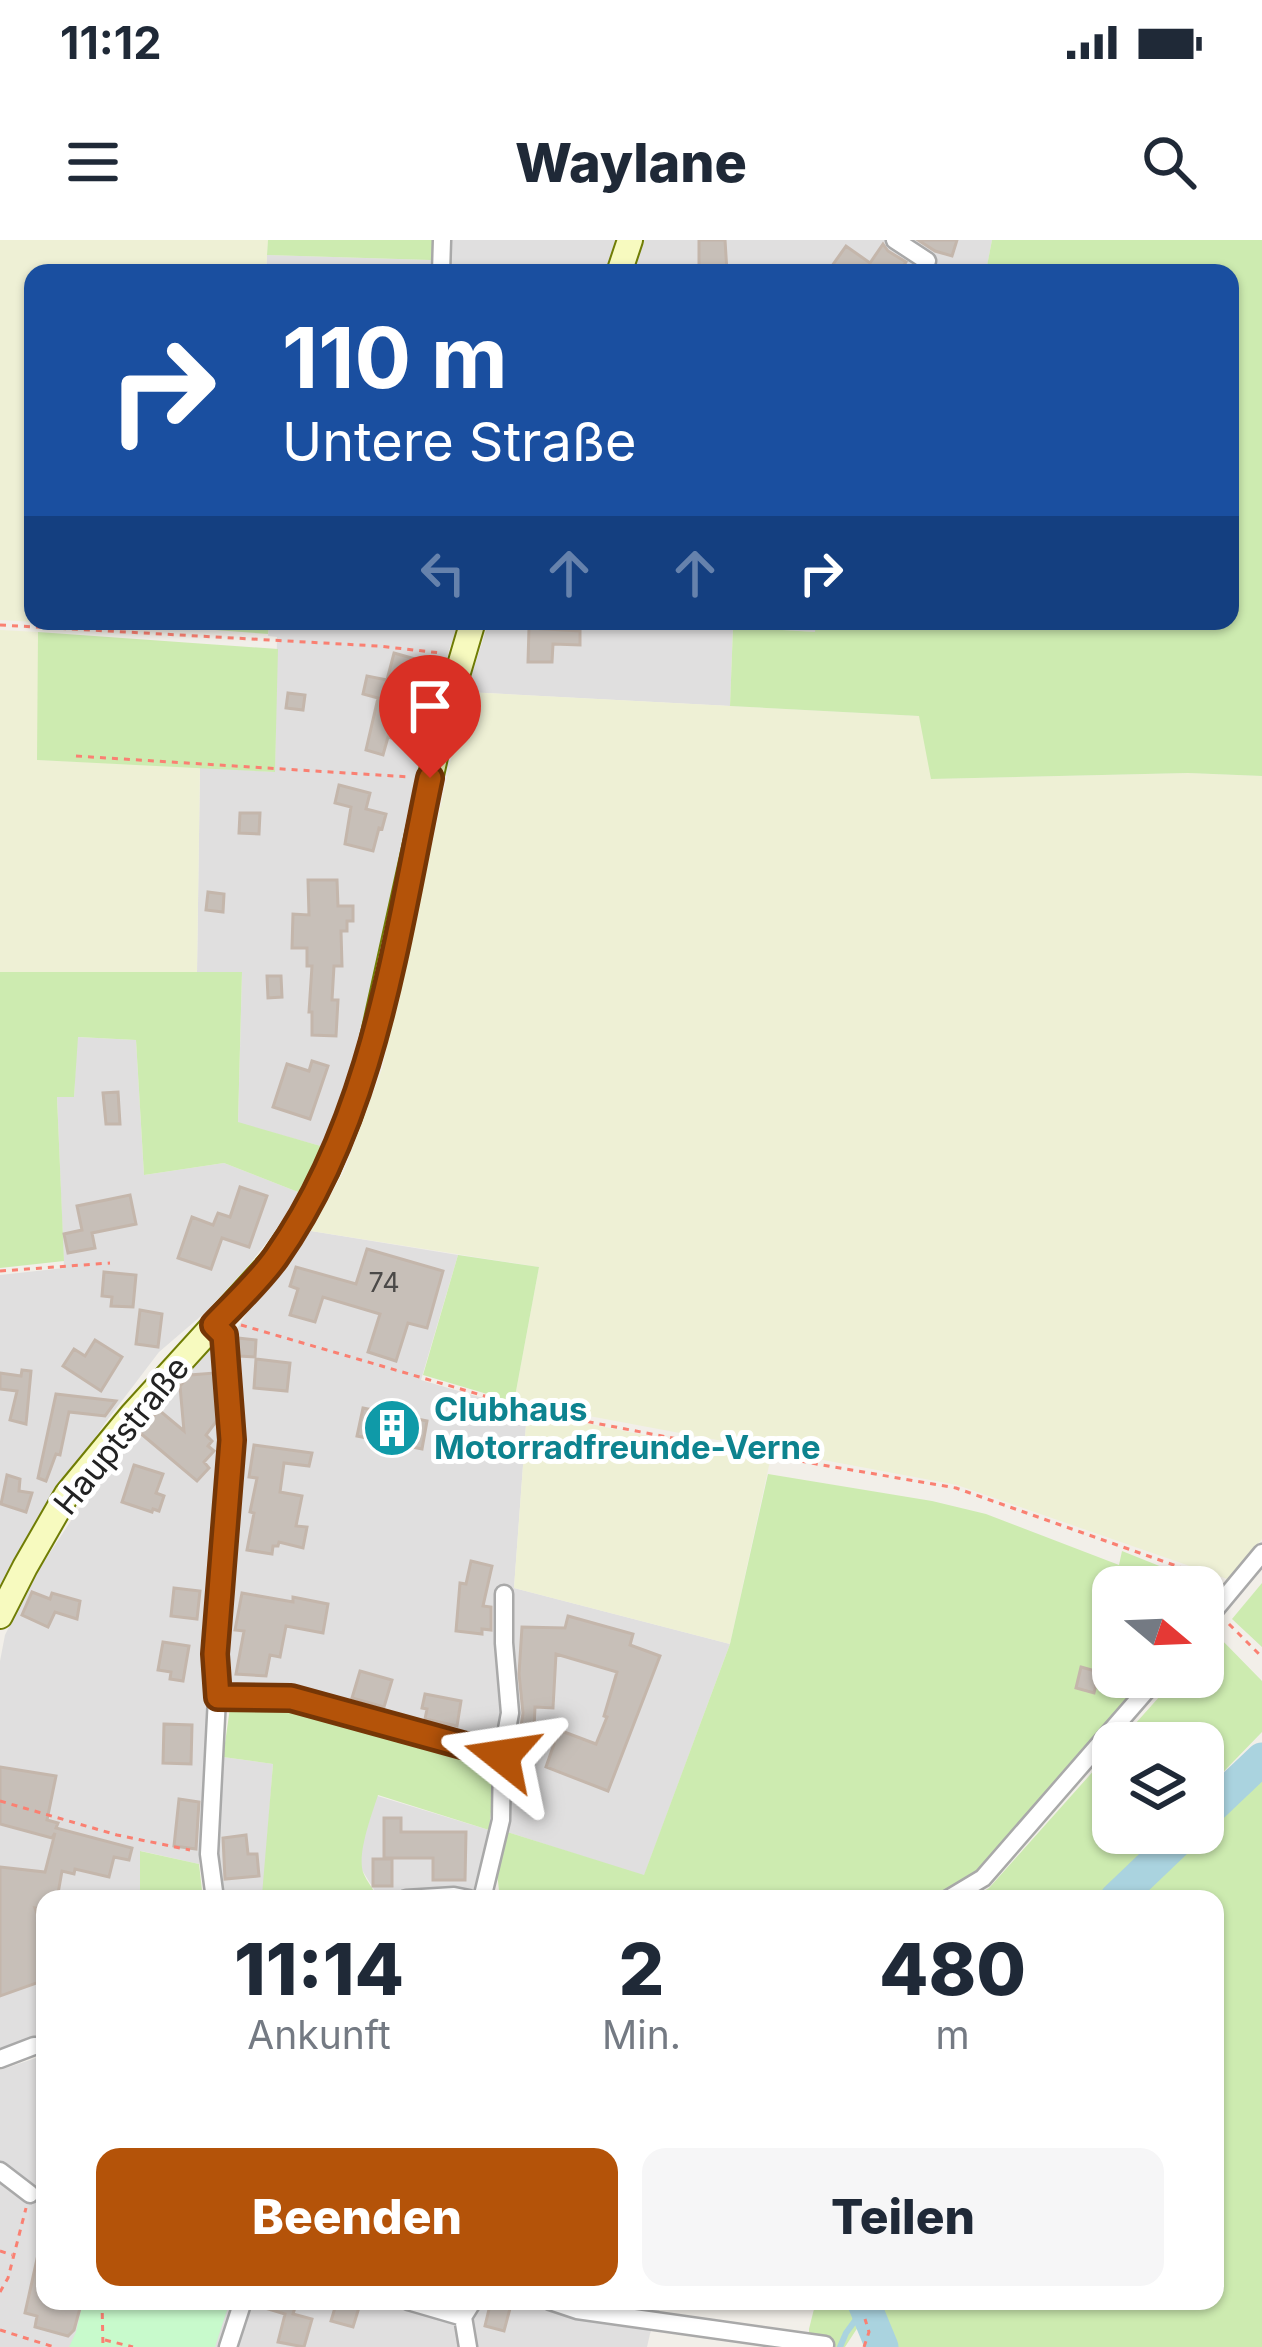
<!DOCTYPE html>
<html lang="de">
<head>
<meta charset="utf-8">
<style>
	body { margin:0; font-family:Inter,sans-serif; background:#f6f6f7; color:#1f2937; height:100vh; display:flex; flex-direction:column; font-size:45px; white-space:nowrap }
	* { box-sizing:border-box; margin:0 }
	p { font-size:39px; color:#747a83 }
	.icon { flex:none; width:66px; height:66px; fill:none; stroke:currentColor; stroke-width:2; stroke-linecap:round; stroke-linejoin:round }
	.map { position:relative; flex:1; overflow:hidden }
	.drawer { position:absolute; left:36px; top:1650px; width:1188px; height:420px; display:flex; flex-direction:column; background:#fff; border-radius:24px; box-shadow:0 3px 9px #0004 }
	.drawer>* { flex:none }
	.hud { position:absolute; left:24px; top:24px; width:1215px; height:366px; border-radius:24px; box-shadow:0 3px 9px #0004; background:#1a4fa0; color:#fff; overflow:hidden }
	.needle { width:78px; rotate:109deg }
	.fabs { position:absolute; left:1092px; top:1326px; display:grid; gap:24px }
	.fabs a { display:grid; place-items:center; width:132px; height:132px; border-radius:24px; background:#fff; box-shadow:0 3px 9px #0004; font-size:60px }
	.pin { position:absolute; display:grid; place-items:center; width:102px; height:102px; color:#fff; margin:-123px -51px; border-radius:50% 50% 50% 0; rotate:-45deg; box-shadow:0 0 12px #0007 }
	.pin .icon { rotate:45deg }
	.me { position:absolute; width:132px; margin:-66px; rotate:285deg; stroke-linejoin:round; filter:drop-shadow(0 0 9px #0008) }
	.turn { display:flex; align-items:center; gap:42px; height:252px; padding:0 60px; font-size:54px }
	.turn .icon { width:156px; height:156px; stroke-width:2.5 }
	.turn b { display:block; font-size:84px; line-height:102px }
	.lanes { display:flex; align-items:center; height:114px; padding:0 60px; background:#0003; justify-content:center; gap:60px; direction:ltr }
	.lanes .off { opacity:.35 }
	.eta { display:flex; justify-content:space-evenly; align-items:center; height:204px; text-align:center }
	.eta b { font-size:72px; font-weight:800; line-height:84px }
	.primary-button { display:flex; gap:24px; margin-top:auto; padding:24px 60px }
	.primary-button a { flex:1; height:138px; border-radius:24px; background:#b45309; color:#fff; font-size:48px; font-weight:800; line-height:138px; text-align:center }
	.primary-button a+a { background:#f6f6f7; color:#1f2937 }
	.status { display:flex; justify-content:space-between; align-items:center; height:84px; padding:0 60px; background:#fff; direction:ltr }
	.status svg { height:33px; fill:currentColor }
	header { display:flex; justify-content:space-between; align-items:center; height:156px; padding:0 60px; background:#fff; font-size:54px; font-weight:800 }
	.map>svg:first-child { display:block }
	.residential { fill:#e0dfdf }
	.farmland { fill:#eef0d5 }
	.grass { fill:#cdebb0 }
	.park { fill:#c8facc }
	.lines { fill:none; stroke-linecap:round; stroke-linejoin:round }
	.stream { stroke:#aad3df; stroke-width:6 }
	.river { stroke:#aad3df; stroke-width:33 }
	.building { fill:#c7bfb8; stroke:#c4b6ab; stroke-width:3 }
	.minor-casing { stroke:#a9a9a9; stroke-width:21 }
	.secondary-casing { stroke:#707d05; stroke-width:28 }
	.path { stroke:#fa8072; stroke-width:3; stroke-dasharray:6 6; stroke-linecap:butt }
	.minor { stroke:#fff; stroke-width:16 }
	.secondary { stroke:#f7fabf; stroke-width:24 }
	.route-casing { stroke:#753606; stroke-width:30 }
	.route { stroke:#b45309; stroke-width:21 }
	.labels { text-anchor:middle; stroke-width:10; stroke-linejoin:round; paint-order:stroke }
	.number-label { font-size:27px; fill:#4b4948 }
	.culture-label { font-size:33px; font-weight:bold; fill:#0d838f; stroke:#fff; text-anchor:start }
	.street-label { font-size:33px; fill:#222; stroke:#fff }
</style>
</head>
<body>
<div class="status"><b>11:12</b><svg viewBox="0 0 49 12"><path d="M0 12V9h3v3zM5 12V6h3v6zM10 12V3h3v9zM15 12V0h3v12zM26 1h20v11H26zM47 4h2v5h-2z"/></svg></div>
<header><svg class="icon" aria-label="menu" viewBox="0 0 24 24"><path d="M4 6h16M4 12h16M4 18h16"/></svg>Waylane<svg class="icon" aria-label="search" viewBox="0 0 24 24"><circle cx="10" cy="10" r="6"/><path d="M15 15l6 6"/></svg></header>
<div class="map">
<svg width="1262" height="2107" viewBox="0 0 1262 2107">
	<rect width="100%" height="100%" fill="#f2efe9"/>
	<!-- residential -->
	<path class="residential" d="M 447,0 L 619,0 L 608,33 L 446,33 Z
		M 642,0 L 992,0 L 987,27 L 971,25 L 967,33 L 630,33 Z
		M 267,15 L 431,20 L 431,33 L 266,33 Z
		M 269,381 L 460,381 L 449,410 L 429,486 L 383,712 L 360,813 L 324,907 L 238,883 L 242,733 L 197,732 L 200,527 L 275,532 L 277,397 L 268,396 Z
		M 489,381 L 816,381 L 816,392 L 733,387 L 730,466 L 466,452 Z
		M 77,797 L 136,800 L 144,935 L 224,923 L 298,952 L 278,988 L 248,1026 L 208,1070 L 159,1112 L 105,1183 L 44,1273 L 0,1353 L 0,1035 L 64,1028 L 57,856 L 74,857 Z
		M 311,991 L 458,1015 L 421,1140 L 527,1171 L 514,1348 L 730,1404 L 644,1636 L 507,1592 L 513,1543 L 512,1514 L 338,1461 L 283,1447 L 236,1446 L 226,1439 L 223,1407 L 237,1179 L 234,1109 L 238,1087 L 253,1063 Z
		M 210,1108 L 223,1120 L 224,1183 L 206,1438 L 209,1517 L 199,1624 L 141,1611 L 140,1659 L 45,1659 L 45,1799 L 0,1811 L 0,1421 L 5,1395 L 34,1337 L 122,1203 L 186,1127 Z
		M 223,1517 L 273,1524 L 263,1655 L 333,1659 L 222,1659 L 216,1590 Z
		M 335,1543 L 489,1590 L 471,1659 L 376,1659 L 375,1651 L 362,1630 Z
		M 45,1815 L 45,2061 L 663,2061 L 650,2094 L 647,2107 L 0,2107 L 0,1830 Z"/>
	<!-- farmland -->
	<path class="farmland" d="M 0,0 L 268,0 L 266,33 L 33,33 L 33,381 L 92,381 L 92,385 L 0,380 Z
		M 0,390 L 38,392 L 38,520 L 200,527 L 197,732 L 0,732 Z
		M 466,452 L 920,476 L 932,539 L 1188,533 L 1262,536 L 1262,1299 L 1230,1340 L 957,1245 L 514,1162 L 539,1027 L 311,991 L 344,931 L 382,829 Z
		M 527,1171 L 770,1221 L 730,1404 L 514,1348 Z"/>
	<!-- grass -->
	<path class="grass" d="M 268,0 L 433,0 L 431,20 L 267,15 Z
		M 992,0 L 1262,0 L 1262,536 L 1188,533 L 931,539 L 919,476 L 730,466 L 733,387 L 815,392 L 816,381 L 1230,381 L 1230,33 L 967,33 L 971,25 L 987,26 Z
		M 92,381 L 269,381 L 268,394 Z
		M 38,392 L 278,409 L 275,532 L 37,520 Z
		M 0,732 L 242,732 L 238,882 L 324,907 L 298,952 L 224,923 L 144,935 L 136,800 L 78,797 L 74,857 L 57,857 L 64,1021 L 0,1028 Z
		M 458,1015 L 539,1027 L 514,1162 L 423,1135 Z
		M 768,1234 L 932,1261 L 986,1274 L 1119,1325 L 1122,1311 L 1222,1351 L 1203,1373 L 1203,1347 L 1113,1347 L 1113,1437 L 1147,1437 L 973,1635 L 931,1659 L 500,1659 L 497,1633 L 507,1592 L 644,1635 L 730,1404 Z
		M 1262,1343 L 1262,1407 L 1232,1379 Z
		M 1216,1394 L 1262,1441 L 1262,1492 L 1203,1553 L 1203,1503 L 1118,1503 L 1177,1437 L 1203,1437 L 1203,1408 Z
		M 240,1462 L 297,1466 L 477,1515 L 490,1523 L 494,1544 L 489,1590 L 378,1555 C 372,1574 357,1613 363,1632 C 367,1643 374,1647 376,1659 L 262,1655 L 273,1524 L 223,1517 L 230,1468 Z
		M 1113,1509 L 1113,1593 L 1164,1593 L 1101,1659 L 970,1659 L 989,1648 Z
		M 1262,1539 L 1262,2107 L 893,2107 L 874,2061 L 1215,2061 L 1215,1659 L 1136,1659 Z
		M 140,1611 L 199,1624 L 203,1659 L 140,1659 Z
		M 816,2061 L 859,2061 L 858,2087 L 845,2107 L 809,2107 L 809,2089 Z"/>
	<!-- park -->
	<path class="park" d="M 83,2061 L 230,2061 L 215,2107 L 69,2107 L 76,2092 Z"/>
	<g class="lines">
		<!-- stream -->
		<path class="stream" d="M 840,2107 L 846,2093 L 865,2067"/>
		<!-- river -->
		<path class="river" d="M 1203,1575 L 1262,1519
			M 1116,1659 L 1185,1593
			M 863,2061 L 882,2107"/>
	</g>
	<!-- building -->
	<path class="building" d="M 699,0 L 725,0 L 727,32 L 699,31 Z
		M 918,0 L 957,0 L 952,16 L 935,11 Z
		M 883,4 L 888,11 L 906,22 L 899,33 L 827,33 L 846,6 L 870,23 Z
		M 529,388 L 580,391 L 580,405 L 553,404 L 552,422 L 528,422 Z
		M 394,413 L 419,420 L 404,476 L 400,476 L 395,499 L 388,497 L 383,515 L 366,510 L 378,458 L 363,454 L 367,436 L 387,440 Z
		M 288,453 L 305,455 L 303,470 L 286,468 Z
		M 339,545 L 370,553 L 366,569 L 386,574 L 382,589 L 379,588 L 373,611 L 345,604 L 351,567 L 335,563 Z
		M 240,573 L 260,573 L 259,594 L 239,593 Z
		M 308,640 L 337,640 L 338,666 L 353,666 L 353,681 L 347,681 L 347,691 L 341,691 L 342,726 L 334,726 L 332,760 L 338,760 L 336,796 L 312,795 L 312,772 L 309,772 L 312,726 L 307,726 L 307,708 L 292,708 L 293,674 L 309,675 Z
		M 208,652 L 224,654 L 223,672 L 206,670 Z
		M 267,736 L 281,736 L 282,757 L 268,758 Z
		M 312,821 L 328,826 L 310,879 L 273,867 L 287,824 L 309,831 Z
		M 118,852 L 120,884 L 106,884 L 103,853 Z
		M 240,947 L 267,956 L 249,1007 L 222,998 L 211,1029 L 178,1018 L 192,977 L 213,985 L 218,973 L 230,977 Z
		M 130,955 L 136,984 L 92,993 L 95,1008 L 68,1013 L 64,994 L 82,990 L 77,966 Z
		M 367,1009 L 443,1031 L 427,1088 L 408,1083 L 396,1121 L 368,1112 L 380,1074 L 323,1057 L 315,1082 L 290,1075 L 298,1049 L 290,1046 L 296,1027 L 356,1044 Z
		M 104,1032 L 136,1035 L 133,1067 L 111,1066 L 112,1057 L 102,1056 Z
		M 140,1070 L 162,1074 L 158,1107 L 136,1104 Z
		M 238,1098 L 256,1100 L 255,1117 L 239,1116 Z
		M 95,1100 L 122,1117 L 101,1151 L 63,1126 L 74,1109 L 85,1116 Z
		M 256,1119 L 290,1123 L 287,1151 L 254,1148 Z
		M 22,1130 L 31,1131 L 26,1184 L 10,1180 L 17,1151 L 0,1149 L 0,1133 L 21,1136 Z
		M 214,1133 L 218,1179 L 206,1195 L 212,1201 L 208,1206 L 214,1211 L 204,1222 L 209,1228 L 197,1241 L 139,1192 L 159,1170 L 184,1191 L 180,1146 L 190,1135 Z
		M 56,1154 L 116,1161 L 105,1176 L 69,1172 L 60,1215 L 56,1214 L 46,1241 L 38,1238 Z
		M 363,1168 L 427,1181 L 422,1209 L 357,1196 Z
		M 254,1205 L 312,1213 L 309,1226 L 284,1223 L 280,1252 L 302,1256 L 296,1286 L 307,1287 L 303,1308 L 279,1302 L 278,1306 L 273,1306 L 272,1314 L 247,1310 L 254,1273 L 250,1272 L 257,1238 L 249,1237 Z
		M 134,1225 L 163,1234 L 156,1253 L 164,1256 L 159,1271 L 153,1269 L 152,1272 L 122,1262 Z
		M 7,1235 L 20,1239 L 19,1251 L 32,1253 L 26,1272 L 1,1264 Z
		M 471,1321 L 492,1326 L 483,1366 L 491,1367 L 491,1390 L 482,1389 L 482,1394 L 456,1391 L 460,1343 L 466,1344 Z
		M 174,1348 L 200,1351 L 197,1379 L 171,1376 Z
		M 32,1352 L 50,1359 L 52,1353 L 80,1361 L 77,1379 L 55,1372 L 48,1387 L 22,1375 Z
		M 242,1353 L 293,1362 L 293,1357 L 328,1364 L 323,1393 L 286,1386 L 280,1417 L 270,1415 L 266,1436 L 236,1434 L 244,1391 L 235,1390 Z
		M 568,1376 L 633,1394 L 630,1405 L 660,1416 L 608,1551 L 546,1527 L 559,1490 L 596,1504 L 607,1477 L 604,1476 L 617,1432 L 556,1414 L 553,1468 L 535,1467 L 532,1531 L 515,1527 L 523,1473 L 519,1434 L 522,1387 L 565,1388 Z
		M 163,1402 L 189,1406 L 183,1441 L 170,1439 L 171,1432 L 158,1430 Z
		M 1081,1427 L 1099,1432 L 1094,1453 L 1076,1448 Z
		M 360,1431 L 392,1440 L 384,1467 L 352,1458 Z
		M 425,1454 L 461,1461 L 457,1486 L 425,1479 L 427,1469 L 422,1468 Z
		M 164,1484 L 192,1485 L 191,1524 L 163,1523 Z
		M 0,1527 L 56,1536 L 47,1580 L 58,1583 L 56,1588 L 132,1608 L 129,1620 L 114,1617 L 109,1637 L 75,1629 L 74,1634 L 62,1631 L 57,1659 L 45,1659 L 45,1670 L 35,1668 L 45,1695 L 45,1740 L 0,1756 L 0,1627 L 45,1632 L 55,1593 L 52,1598 L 0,1584 Z
		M 179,1559 L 199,1562 L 196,1609 L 174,1606 Z
		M 384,1578 L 401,1578 L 401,1592 L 466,1592 L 465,1640 L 433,1640 L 433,1618 L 384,1618 Z
		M 246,1595 L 248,1614 L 257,1614 L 259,1636 L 225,1639 L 223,1598 Z
		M 373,1619 L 392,1619 L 392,1646 L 373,1646 Z
		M 39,2010 L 45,2011 L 45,2061 L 82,2061 L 74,2090 L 68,2096 L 35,2087 L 37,2076 L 25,2073 Z
		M 255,2061 L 297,2061 L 293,2074 L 312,2079 L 304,2107 L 278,2102 L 285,2074 L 255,2065 Z
		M 337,2061 L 361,2061 L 353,2087 L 331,2081 Z
		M 491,2061 L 512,2061 L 504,2091 L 485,2086 Z"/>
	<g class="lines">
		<!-- minor casing -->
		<g class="minor-casing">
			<path id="minor" d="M 895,0 L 927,21
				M 441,33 L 442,0
				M 214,1085 L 224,1095 L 233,1200 L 215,1414 L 217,1458 L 209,1614 L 215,1659
				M 1203,1384 L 1262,1313
				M 217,1458 L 291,1458 L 502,1516 L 501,1580 L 482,1659
				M 502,1516 L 510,1473 L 504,1403 L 504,1354
				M 406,1659 L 454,1656 L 469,1659
				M 948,1659 L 983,1638 L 1158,1437
				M 0,1819 L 34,1806 L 45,1806
				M 0,1931 L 30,1954
				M 408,2061 L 463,2077 L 468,2107
				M 550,2061 L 577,2070 L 825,2105
				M 463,2077 L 473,2061
				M 228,2107 L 243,2061"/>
		</g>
		<!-- secondary casing -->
		<g class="secondary-casing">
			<path id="secondary" d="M 619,33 L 630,0
				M 0,1376 L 25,1327 L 67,1254 L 132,1175 L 273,1020 L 303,975 L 327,930 L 349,877 L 369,816 L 441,490 L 473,381"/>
		</g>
		<!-- path -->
		<path class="path" d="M 0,385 L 378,406 L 441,413
			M 76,516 L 410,537
			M 0,1031 L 110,1023
			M 241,1085 L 543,1173 L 724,1208 L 956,1248 L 1216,1340
			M 1229,1384 L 1262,1417
			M 0,1561 L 117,1595 L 190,1610
			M 37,1933 L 45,1936
			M 0,2011 L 12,2015
			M 0,2052 L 8,2038 L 26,1968
			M 102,2061 L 103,2107
			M 0,2090 L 54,2107
			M 105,2100 L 133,2107
			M 864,2107 L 869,2092 L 865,2079"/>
		<!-- minor -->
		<use href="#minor" class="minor"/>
		<!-- secondary -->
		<use href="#secondary" class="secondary"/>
	</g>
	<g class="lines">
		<!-- route casing -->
		<g class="route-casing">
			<path id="route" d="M 430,538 C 396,700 374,878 276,1017 C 259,1041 235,1063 214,1085 L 224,1095 L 232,1200 L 215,1414 L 218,1457 L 291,1458 L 502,1516"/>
		</g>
		<!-- route -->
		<use href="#route" class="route"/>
	</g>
	<!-- icons -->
	<defs>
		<g id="building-disc" transform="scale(3)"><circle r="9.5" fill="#0f9aa8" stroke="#fff"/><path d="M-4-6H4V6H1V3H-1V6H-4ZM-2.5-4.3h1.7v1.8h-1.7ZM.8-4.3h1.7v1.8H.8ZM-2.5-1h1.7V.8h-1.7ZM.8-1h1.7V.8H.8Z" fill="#fff"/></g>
	</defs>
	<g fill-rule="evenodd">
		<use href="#building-disc" x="392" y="1188"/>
	</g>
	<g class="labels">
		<!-- number labels -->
		<g class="number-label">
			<text x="384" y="1052">74</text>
		</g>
		<!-- culture labels -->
		<g class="culture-label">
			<text x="434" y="1181">Clubhaus<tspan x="434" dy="38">Motorradfreunde-Verne</tspan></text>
		</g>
		<!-- street labels -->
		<g class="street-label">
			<text transform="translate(121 1195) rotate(-51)" y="12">Hauptstraße</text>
		</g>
	</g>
</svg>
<div class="fabs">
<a><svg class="needle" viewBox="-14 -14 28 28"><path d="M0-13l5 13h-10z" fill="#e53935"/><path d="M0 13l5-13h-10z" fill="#747a83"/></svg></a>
<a><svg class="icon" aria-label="layers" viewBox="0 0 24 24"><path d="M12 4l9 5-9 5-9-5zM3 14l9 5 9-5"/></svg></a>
</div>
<div class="pin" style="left:430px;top:538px;background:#d93025"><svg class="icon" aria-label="arrive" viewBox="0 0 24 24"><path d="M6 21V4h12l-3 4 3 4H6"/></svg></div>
<svg class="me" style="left:502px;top:1516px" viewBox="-20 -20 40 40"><path d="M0-17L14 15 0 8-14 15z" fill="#b45309" stroke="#fff" stroke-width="4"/></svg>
<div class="hud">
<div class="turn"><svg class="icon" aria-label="right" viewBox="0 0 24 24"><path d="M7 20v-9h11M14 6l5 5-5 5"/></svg><div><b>110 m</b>Untere Straße</div></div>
<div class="lanes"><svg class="icon off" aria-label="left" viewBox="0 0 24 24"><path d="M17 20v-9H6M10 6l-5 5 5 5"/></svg><svg class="icon off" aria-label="ahead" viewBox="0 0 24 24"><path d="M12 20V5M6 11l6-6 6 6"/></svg><svg class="icon off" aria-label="ahead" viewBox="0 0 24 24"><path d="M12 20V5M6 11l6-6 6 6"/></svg><svg class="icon" aria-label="right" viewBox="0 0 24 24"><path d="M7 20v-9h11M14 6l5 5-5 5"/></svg></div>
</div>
<section class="drawer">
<div class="eta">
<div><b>11:14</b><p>Ankunft</p></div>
<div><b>2</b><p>Min.</p></div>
<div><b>480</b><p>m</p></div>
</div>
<div class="primary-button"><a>Beenden</a><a>Teilen</a></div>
</section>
</div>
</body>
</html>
